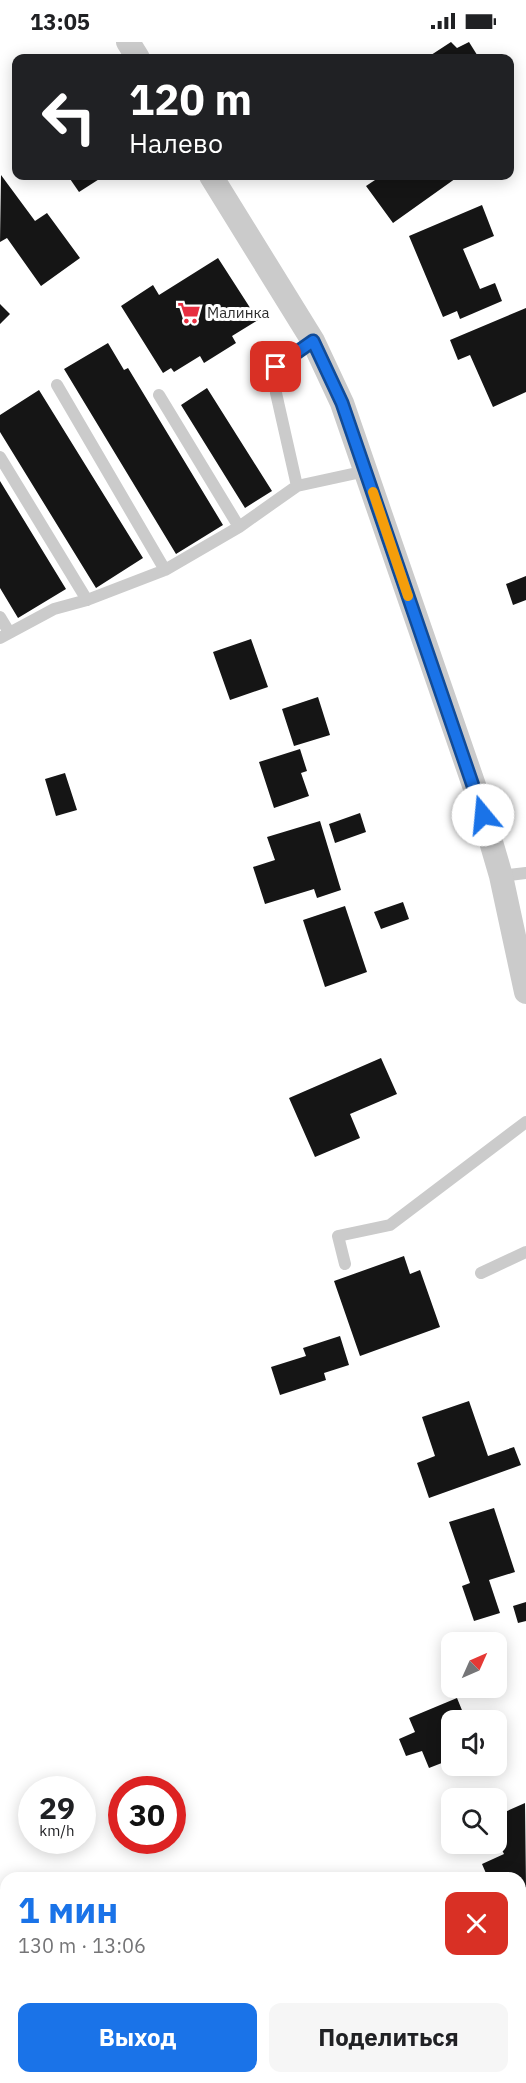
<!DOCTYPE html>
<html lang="ru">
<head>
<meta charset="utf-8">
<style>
	body { margin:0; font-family:"IBM Plex Sans",sans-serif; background:#f6f6f6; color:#202124; height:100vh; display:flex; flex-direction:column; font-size:22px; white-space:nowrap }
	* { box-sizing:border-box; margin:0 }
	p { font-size:20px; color:#757577 }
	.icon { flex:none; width:33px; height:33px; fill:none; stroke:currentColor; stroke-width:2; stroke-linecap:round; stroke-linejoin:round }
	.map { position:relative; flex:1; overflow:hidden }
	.panel { position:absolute; left:0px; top:1830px; width:526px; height:212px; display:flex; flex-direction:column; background:#fff; border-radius:18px 18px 0 0; box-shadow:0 3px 15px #0003 }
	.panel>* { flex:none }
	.banner { position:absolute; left:12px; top:12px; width:502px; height:126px; border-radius:12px; box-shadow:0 3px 15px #0003; background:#202124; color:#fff; overflow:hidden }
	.needle { width:39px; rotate:45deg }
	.tools { position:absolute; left:441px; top:1590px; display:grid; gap:12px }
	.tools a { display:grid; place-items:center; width:66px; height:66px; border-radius:12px; background:#fff; box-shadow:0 3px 15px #0003; font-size:30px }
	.speed { position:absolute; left:18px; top:1734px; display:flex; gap:12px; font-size:30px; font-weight:700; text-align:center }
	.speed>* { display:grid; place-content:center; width:78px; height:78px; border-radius:50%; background:#fff; box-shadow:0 3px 15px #0003; line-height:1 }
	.speed small { font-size:15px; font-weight:400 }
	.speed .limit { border:9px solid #d22; background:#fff; color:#111 }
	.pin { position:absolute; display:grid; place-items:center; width:51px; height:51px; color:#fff; margin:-26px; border-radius:12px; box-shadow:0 3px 9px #0006 }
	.me { position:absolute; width:66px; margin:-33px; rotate:343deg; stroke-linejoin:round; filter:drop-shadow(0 0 4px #0008) }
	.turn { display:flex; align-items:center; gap:21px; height:126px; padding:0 18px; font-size:27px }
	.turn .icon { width:78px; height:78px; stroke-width:2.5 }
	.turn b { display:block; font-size:42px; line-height:51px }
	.round { display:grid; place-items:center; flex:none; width:63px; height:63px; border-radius:12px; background:#f6f6f6 }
	.summary { display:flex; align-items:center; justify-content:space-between; height:102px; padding:0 18px }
	h1 { font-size:36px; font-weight:700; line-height:45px; color:#1a73e8 }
	.button { display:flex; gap:12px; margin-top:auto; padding:12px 18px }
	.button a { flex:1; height:69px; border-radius:12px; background:#1a73e8; color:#fff; font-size:24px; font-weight:700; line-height:69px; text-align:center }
	.button a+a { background:#f6f6f6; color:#202124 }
	.status { display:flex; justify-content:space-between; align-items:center; height:42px; padding:0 30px; background:#fff; direction:ltr }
	.status svg { height:16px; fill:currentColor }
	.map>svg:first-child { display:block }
	.building { fill:#151515 }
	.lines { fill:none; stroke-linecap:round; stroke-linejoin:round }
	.lane { stroke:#cbcbcb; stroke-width:12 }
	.street { stroke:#cbcbcb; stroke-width:24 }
	.route-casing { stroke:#114b97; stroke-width:15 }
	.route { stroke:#1a73e8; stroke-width:10 }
	.slow { stroke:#f59e0b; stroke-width:10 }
	.labels { text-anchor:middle; stroke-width:6; stroke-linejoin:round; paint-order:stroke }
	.poi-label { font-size:15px; fill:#2e2e2e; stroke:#fff; text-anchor:start }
</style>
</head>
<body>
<div class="status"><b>13:05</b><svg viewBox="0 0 49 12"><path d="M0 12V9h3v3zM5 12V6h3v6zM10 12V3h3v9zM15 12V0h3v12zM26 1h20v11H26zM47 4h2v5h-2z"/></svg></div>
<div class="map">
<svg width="526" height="2041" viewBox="0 0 526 2041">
	<rect width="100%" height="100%" fill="#fff"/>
	<!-- building -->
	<path class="building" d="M 451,0 L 457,6 L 469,0 L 479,16 L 430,16 L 428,15 Z
		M 1,133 L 35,179 L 47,171 L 80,216 L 41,244 L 7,196 L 0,200 Z
		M 68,134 L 104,134 L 79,150 Z
		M 381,134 L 459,134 L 393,181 L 366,144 Z
		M 482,163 L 494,194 L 463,207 L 480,247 L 495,241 L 502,259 L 460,277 L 457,269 L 443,275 L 409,194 Z
		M 218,216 L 258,278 L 232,294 L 236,301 L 204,321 L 200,314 L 174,330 L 171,326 L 163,331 L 121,264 L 153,243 L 159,253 Z
		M 0,262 L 10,272 L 0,282 Z
		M 526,266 L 526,350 L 493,365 L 470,313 L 458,318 L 450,298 Z
		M 108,301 L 124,328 L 128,326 L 223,483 L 176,512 L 64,327 Z
		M 207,346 L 272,449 L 245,466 L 181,363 Z
		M 39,348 L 143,516 L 96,546 L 0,390 L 0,373 Z
		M 0,439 L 66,547 L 18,576 L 0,546 Z
		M 526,534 L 526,558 L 513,563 L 506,542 Z
		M 251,597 L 268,645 L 230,658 L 213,610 Z
		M 318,655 L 330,693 L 294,704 L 282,667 Z
		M 300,707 L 307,729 L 301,731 L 309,754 L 274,766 L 259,720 Z
		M 65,731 L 77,768 L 56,774 L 45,737 Z
		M 360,771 L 366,790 L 335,801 L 329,782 Z
		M 320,779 L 341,848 L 317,856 L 314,847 L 265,862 L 253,825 L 275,818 L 267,795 Z
		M 403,860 L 409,877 L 381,887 L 374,870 Z
		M 345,864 L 367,930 L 325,945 L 303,878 Z
		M 381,1016 L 397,1052 L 350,1072 L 360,1096 L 315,1115 L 289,1056 Z
		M 404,1214 L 410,1232 L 420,1228 L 440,1285 L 360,1314 L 334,1239 Z
		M 340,1294 L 349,1323 L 324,1331 L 326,1338 L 280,1353 L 271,1325 L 306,1314 L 303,1306 Z
		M 469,1359 L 488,1414 L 514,1405 L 521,1423 L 429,1456 L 417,1421 L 435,1414 L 422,1375 Z
		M 494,1466 L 515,1530 L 489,1538 L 500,1571 L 474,1579 L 462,1544 L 470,1541 L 449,1480 Z
		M 526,1560 L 526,1579 L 518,1581 L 513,1564 Z
		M 457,1656 L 466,1678 L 452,1678 L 452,1717 L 429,1726 L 422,1709 L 406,1714 L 399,1697 L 415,1690 L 409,1676 Z
		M 525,1761 L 526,1845 L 520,1848 L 520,1836 L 488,1836 L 482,1822 L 504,1812 L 496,1796 L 496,1774 Z
		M 526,1850 L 526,1903 L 520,1890 L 520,1853 Z
		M 526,1926 L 526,1959 L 520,1948 L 520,1929 Z"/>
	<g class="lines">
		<!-- lane -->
		<path class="lane" d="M 57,343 L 165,528
			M 159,353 L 239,485
			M 0,415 L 87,558
			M 297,444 L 276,351 L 276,325 L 313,299
			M 0,575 L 9,590
			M 0,596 L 54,567 L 87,558 L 165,528 L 239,485 L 297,444 L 366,429
			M 501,834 L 526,831
			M 345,1222 L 338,1194 L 390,1183 L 526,1080
			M 481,1231 L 526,1210"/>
		<!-- street -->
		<path class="street" d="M 128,0 L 138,16
			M 211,134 L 313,299 L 342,361 L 477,752 L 501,834 L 526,950"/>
	</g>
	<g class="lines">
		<!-- route casing -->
		<g class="route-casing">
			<path id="route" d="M 276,325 L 313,299 L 342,361 L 483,773"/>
		</g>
		<!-- route -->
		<use href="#route" class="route"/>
		<!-- slow -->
		<path class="slow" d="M 373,450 L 408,554"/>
	</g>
	<!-- icons -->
	<defs>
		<g id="supermarket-bare" transform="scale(1.8)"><path d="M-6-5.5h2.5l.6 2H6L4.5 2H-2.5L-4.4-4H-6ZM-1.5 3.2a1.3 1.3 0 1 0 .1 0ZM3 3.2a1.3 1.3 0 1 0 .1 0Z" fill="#e72e40" stroke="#fff" stroke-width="2.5" paint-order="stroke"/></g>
	</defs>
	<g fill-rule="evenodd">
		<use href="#supermarket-bare" x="189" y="271"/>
	</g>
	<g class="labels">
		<!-- poi labels -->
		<g class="poi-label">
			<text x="207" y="276">Малинка</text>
		</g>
	</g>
</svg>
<div class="tools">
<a><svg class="needle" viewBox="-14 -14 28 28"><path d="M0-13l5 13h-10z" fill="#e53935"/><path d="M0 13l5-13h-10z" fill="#757577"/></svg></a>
<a><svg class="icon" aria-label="sound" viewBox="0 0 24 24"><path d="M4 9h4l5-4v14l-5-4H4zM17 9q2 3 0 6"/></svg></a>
<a><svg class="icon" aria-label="search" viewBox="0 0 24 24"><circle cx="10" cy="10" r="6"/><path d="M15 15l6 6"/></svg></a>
</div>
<div class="speed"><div>29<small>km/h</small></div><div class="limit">30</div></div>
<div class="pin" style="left:276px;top:325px;background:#d93025"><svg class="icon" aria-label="arrive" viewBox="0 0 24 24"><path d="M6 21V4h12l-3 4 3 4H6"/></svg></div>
<svg class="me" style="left:483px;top:773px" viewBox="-20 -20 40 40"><circle r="19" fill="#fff"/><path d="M0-13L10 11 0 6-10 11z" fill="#1a73e8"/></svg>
<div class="banner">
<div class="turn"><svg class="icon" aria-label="left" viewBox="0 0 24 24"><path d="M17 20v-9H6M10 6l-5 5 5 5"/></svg><div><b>120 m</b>Налево</div></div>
</div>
<section class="panel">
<div class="summary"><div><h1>1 мин</h1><p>130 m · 13:06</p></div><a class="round" style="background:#d93025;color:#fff"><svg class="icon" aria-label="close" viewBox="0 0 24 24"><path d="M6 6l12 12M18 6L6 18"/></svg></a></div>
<div class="button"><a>Выход</a><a>Поделиться</a></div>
</section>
</div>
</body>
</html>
